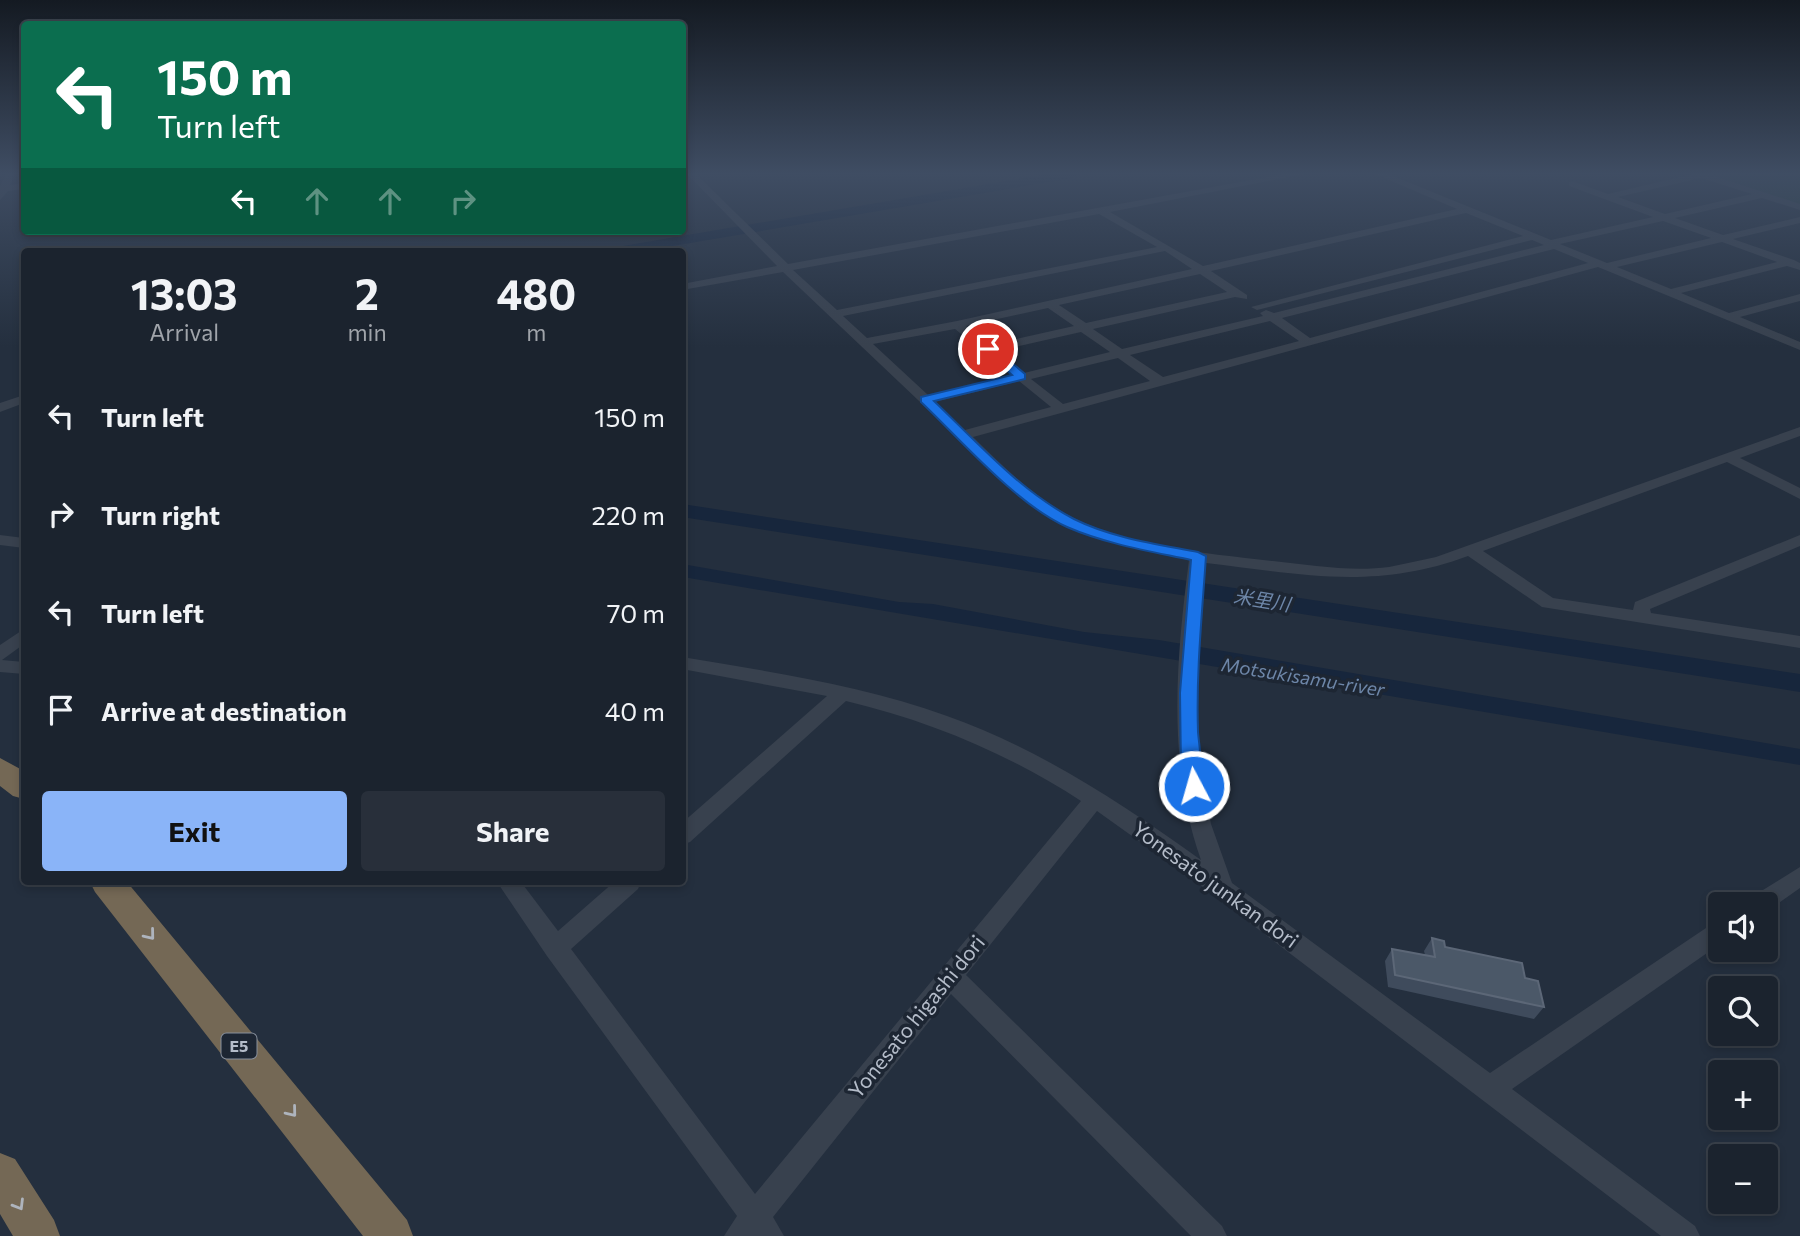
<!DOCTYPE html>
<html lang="en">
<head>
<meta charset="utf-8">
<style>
	body { margin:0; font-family:Commissioner,"Noto Sans JP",sans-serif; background:#282f3a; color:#f1f3f6; height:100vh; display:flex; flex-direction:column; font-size:26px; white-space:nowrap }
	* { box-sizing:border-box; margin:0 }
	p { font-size:23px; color:#a0a4aa }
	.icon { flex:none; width:38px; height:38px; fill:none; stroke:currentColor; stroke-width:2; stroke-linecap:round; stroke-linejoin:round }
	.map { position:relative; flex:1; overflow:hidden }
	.panel { position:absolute; left:21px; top:248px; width:665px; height:637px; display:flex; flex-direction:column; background:#1b232e; border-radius:7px; box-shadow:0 4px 10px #0003,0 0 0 2px #39404a }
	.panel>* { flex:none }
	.top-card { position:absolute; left:21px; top:21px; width:665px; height:214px; border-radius:7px; box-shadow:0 4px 10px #0003,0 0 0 2px #39404a; background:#0b6e4f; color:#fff; overflow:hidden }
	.tools { position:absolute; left:1708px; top:892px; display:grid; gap:14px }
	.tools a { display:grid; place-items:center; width:70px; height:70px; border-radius:7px; background:#1b232e; box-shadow:0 4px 10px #0003,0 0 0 2px #39404a; font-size:35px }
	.pin { position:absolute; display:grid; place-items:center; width:60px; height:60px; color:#fff; margin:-30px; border:4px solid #fff; border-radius:50%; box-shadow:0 2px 7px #0007 }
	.me { position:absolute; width:77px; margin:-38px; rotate:354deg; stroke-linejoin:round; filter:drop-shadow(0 0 5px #0008) }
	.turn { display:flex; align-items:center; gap:24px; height:147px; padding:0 21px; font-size:32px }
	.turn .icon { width:91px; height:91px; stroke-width:2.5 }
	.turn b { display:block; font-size:49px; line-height:60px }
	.lanes { display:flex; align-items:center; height:66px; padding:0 21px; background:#0003; justify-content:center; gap:35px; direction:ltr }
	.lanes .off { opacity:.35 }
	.eta { display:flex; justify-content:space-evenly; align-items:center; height:119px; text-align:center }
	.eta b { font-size:42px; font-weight:700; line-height:49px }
	.cta { display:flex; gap:14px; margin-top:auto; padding:14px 21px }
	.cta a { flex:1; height:80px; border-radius:7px; background:#8ab4f8; color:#111; font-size:28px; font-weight:700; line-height:80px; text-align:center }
	.cta a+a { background:#282f3a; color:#f1f3f6 }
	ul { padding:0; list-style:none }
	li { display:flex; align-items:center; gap:21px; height:98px; padding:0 21px }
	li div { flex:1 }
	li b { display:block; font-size:26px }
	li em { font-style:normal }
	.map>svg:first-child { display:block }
	.green { fill:#263c3f }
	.water { fill:#17263c }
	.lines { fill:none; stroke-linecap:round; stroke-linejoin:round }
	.river { fill:#17263c; fill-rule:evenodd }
	.minor { fill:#38414e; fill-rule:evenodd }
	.highway { fill:#746855; fill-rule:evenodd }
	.wall { fill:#3f4b5c }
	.building { fill:#4b5868; stroke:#5c6777; stroke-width:2 }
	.oneway { stroke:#aeb4bd }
	.route { fill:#1a73e8; stroke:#114b97; stroke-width:2 }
	.labels { text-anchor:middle; stroke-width:7; stroke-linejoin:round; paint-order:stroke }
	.shield { fill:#1d2633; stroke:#878f9c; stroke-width:2 }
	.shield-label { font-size:16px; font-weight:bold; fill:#b4bcc9 }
	.water-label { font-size:19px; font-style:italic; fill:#6d86a8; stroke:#1d2633 }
	.near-street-label { font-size:21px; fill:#b4bcc9; stroke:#1d2633 }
</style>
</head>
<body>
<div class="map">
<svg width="1800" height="1236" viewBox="0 0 1800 1236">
	<rect width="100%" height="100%" fill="#242f3e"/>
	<!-- green -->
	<path class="green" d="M 1700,174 L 1800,174 L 1800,206 Z"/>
	<!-- water -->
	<path class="water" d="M 682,564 L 899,602 L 933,604 L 1084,632 L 1159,640 L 1800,749 L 1800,765 L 683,577 Z"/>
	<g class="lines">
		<!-- river -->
		<path class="river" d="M 1048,174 L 1078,174 L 1072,178 L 637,252 L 604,252 L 611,248 Z
			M 682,504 L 1800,674 L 1800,692 L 682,517 Z"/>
		<!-- minor -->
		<path class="minor" d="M 6,174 L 15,174 L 10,185 L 24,183 L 24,189 L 8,191 L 0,200 L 0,186 Z
			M 687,174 L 696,174 L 788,264 L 1284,174 L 1304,174 L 1110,212 L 1203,266 L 1457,209 L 1375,174 L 1388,174 L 1551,240 L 1653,217 L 1569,186 L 1569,182 L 1572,181 L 1608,194 L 1693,174 L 1708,174 L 1800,204 L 1800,210 L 1762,198 L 1675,218 L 1723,235 L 1800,217 L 1800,223 L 1733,239 L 1794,260 L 1800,263 L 1800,270 L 1787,266 L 1681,293 L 1729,313 L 1800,294 L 1800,301 L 1740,317 L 1800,342 L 1800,350 L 1598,267 L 973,437 C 998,461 1023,487 1053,506 C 1113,546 1203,553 1273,561 C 1311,565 1351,572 1389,567 C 1405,564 1421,560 1436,557 L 1800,427 L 1800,436 L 1740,458 L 1800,488 L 1800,499 L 1727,462 L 1483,551 L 1553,598 L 1633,610 L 1635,602 L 1800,535 L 1800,546 L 1650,609 L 1651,613 L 1800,636 L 1800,648 L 1542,607 L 1468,556 C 1374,591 1301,574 1206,563 L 1197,657 L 1199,759 L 1211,824 L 1232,883 L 1490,1073 L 1712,924 L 1720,921 L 1720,944 L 1512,1089 L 1695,1226 L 1700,1236 L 1661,1236 L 1195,881 L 1097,811 L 966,975 L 1222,1226 L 1227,1236 L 1191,1236 L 951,994 L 773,1217 L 784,1236 L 724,1236 L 737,1216 L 547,956 L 497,882 L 521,882 L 558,931 L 614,882 L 641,882 L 638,889 L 571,949 L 755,1194 L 1081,801 C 1009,754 930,721 846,701 L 690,842 L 682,845 L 682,823 L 827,696 L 682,669 L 682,657 C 771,672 862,685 947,716 C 1040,749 1121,803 1201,860 C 1167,764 1176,660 1189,560 C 1122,546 1070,535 1015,492 L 783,272 L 682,290 L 682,284 L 777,266 ZM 1701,178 L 1752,194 L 1665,214 L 1618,197 ZM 1466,213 L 1523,236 L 1251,307 L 1257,310 L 1532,240 L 1544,245 L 1274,313 L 1266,310 L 1260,313 L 1263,316 L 1122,349 L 1093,329 L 1235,297 L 1247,299 L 1247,295 L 1211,271 ZM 1099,214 L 1157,247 L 837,310 L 793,270 ZM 1663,221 L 1711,238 L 1607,263 L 1560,244 ZM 1722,242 L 1777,262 L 1671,289 L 1617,267 ZM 1554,249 L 1588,263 L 1310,338 L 1282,318 ZM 1165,251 L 1192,269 L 957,321 L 867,338 L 843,316 ZM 1200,274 L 1227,292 L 1086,323 L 1059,305 ZM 1048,308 L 1074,326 L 989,345 L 966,326 ZM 1270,321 L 1299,341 L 1163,377 L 1130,355 ZM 955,329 L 1012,375 L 928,395 L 873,344 ZM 1081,332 L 1110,352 L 1024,373 L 997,351 ZM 1118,358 L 1150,381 L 1063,404 L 1031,379 ZM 1019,381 L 1051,407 L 965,430 L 935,402 Z
			M 24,395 L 24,403 L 0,412 L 0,403 Z
			M 0,535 L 24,538 L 24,548 L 0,545 Z
			M 24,629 L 24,644 L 2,660 L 24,662 L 24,674 L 0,672 L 0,645 Z
			M 1800,867 L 1800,888 L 1766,912 L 1766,905 L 1747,905 L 1750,898 Z"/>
		<!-- highway -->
		<path class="highway" d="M 0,758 L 24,771 L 24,799 L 13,796 L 0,786 Z
			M 90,882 L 127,882 L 407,1220 L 413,1236 L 363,1236 L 95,892 Z
			M 0,1153 L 15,1159 L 54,1220 L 60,1236 L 13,1236 L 0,1214 Z"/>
	</g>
	<!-- wall -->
	<path class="wall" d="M 1432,938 L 1445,947 L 1525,978 L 1544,1007 L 1534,1019 L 1388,987 L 1385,961 L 1392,949 L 1425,955 L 1424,951 Z"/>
	<!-- building -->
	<path class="building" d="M 1432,938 L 1444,941 L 1445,947 L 1522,963 L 1525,978 L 1538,981 L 1544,1007 L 1395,975 L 1392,949 L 1435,957 Z"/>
	<!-- one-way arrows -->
	<defs><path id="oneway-chevron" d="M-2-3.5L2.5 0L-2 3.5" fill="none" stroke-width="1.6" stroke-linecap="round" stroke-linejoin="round" transform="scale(1.75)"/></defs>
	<g class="oneway">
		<use href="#oneway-chevron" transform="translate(150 935) rotate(51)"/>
		<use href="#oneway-chevron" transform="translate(292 1112) rotate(51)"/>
		<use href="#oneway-chevron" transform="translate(19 1205) rotate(59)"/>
	</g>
	<!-- sky -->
	<linearGradient id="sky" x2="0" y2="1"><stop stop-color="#141a22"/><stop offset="0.5" stop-color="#3f4d63"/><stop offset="1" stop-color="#3f4d63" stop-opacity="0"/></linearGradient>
	<rect width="1800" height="347" fill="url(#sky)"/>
	<!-- route -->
	<path class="route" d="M 984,346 L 992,346 L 1025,374 L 1025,379 L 934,401 C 977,442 1020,491 1074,519 C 1112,538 1157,544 1198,552 L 1206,556 C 1202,615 1196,673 1198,732 C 1199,745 1205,782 1200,791 L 1194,793 L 1187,791 L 1181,767 L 1180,693 L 1191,560 C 1149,551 1106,544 1067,527 C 1016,504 962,441 921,402 L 921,397 L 1012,375 L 984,351 Z"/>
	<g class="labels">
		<!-- shield labels -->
		<rect class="shield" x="221.5" y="1033.5" width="35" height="25" rx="5"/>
		<g class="shield-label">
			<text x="239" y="1052">E5</text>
		</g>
		<!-- water labels -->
		<g class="water-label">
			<text transform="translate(1262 600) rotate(9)" y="7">米里川</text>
			<text transform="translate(1303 677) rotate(9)" y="7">Motsukisamu-river</text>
		</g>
		<!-- near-street labels -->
		<g class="near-street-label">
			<text transform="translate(1215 885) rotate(36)" y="7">Yonesato junkan dori</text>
			<text transform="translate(917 1017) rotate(-51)" y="7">Yonesato higashi dori</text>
		</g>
	</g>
</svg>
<div class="tools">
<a><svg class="icon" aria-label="sound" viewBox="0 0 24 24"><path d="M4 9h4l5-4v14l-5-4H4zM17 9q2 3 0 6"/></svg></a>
<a><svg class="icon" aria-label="search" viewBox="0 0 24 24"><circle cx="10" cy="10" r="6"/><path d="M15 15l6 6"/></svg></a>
<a>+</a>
<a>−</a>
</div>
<div class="pin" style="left:988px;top:349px;background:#d93025"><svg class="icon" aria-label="arrive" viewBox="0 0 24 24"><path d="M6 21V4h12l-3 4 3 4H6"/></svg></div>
<svg class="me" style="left:1194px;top:786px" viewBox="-20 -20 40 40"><circle r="17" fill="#1a73e8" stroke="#fff" stroke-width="3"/><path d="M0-11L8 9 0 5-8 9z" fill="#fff"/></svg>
<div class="top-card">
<div class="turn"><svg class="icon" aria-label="left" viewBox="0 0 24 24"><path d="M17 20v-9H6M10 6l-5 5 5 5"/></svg><div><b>150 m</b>Turn left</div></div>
<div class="lanes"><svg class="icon" aria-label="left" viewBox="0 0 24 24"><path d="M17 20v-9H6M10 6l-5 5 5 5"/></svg><svg class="icon off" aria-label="ahead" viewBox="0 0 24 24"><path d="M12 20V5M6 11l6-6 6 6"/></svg><svg class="icon off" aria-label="ahead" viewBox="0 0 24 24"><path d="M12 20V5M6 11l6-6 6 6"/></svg><svg class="icon off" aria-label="right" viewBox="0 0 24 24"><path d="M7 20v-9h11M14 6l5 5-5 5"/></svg></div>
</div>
<section class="panel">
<div class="eta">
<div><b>13:03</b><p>Arrival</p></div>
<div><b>2</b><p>min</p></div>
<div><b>480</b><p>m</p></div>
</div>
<ul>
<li><svg class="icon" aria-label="left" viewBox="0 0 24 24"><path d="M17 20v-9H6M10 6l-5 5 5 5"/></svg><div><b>Turn left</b></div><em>150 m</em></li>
<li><svg class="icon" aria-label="right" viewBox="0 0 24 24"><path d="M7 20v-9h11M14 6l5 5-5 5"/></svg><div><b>Turn right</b></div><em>220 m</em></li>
<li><svg class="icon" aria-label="left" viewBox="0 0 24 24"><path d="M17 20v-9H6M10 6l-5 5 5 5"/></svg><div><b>Turn left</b></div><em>70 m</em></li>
<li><svg class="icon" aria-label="arrive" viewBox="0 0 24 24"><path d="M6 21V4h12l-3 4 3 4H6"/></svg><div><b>Arrive at destination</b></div><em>40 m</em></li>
</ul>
<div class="cta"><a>Exit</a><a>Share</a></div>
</section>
</div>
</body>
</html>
